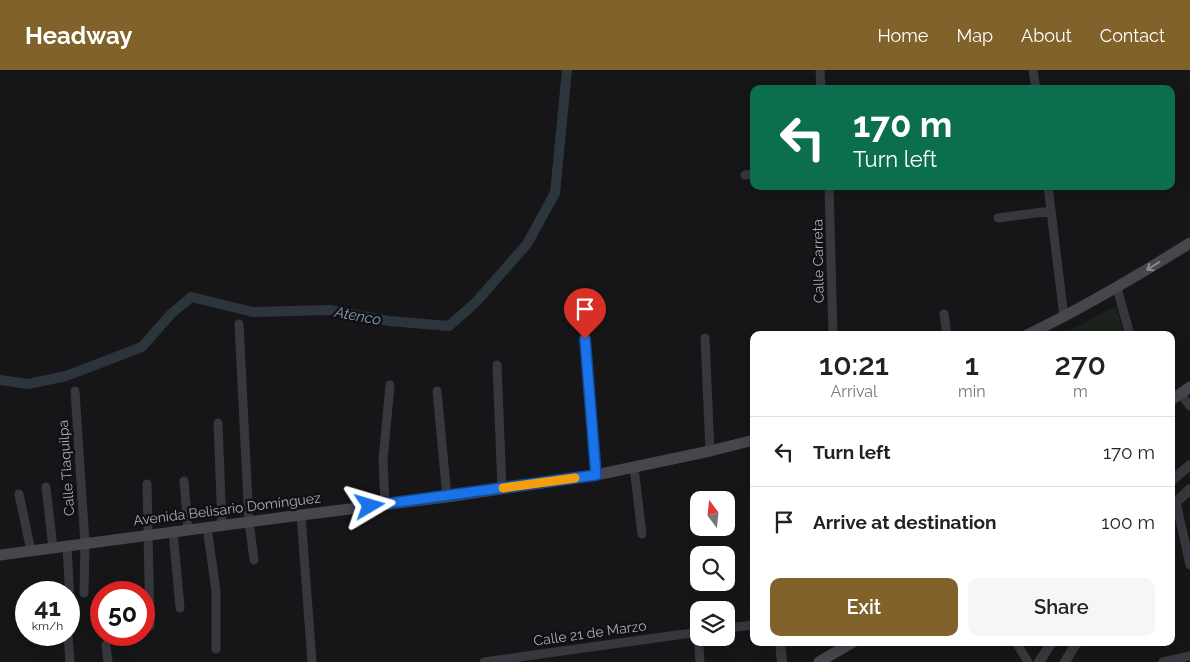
<!DOCTYPE html>
<html lang="en">
<head>
<meta charset="utf-8">
<style>
	body { margin:0; font-family:Raleway,sans-serif; background:#f6f6f6; color:#222; height:100vh; display:flex; flex-direction:column; font-size:19px; white-space:nowrap }
	* { box-sizing:border-box; margin:0 }
	p { font-size:16px; color:#767676 }
	.icon { flex:none; width:28px; height:28px; fill:none; stroke:currentColor; stroke-width:2; stroke-linecap:round; stroke-linejoin:round }
	.map { position:relative; flex:1; overflow:hidden }
	.drawer { position:absolute; left:750px; top:261px; width:425px; height:315px; display:flex; flex-direction:column; background:#fff; border-radius:10px; box-shadow:0 2px 12px #0003 }
	.drawer>* { flex:none }
	.top-card { position:absolute; left:750px; top:15px; width:425px; height:105px; border-radius:10px; box-shadow:0 2px 12px #0003; background:#0b6e4f; color:#fff; overflow:hidden }
	.needle { width:32px; rotate:345deg }
	.tools { position:absolute; left:690px; top:421px; display:grid; gap:10px }
	.tools a { display:grid; place-items:center; width:45px; height:45px; border-radius:10px; background:#fff; box-shadow:0 2px 12px #0003; font-size:25px }
	.speed { position:absolute; left:15px; top:511px; display:flex; gap:10px; font-size:25px; font-weight:700; text-align:center }
	.speed>* { display:grid; place-content:center; width:65px; height:65px; border-radius:50%; background:#fff; box-shadow:0 2px 12px #0003; line-height:1 }
	.speed small { font-size:12px; font-weight:400 }
	.speed .limit { border:8px solid #d22; background:#fff; color:#111 }
	.pin { position:absolute; display:grid; place-items:center; width:42px; height:42px; color:#fff; margin:-51px -21px; border-radius:50% 50% 50% 0; rotate:-45deg; box-shadow:0 0 5px #0007 }
	.pin .icon { rotate:45deg }
	.me { position:absolute; width:55px; margin:-28px; rotate:83deg; stroke-linejoin:round; filter:drop-shadow(0 0 4px #0008) }
	.turn { display:flex; align-items:center; gap:18px; height:105px; padding:0 20px; font-size:22px }
	.turn .icon { width:65px; height:65px; stroke-width:2.5 }
	.turn b { display:block; font-size:35px; line-height:42px }
	.eta { display:flex; justify-content:space-evenly; align-items:center; height:85px; text-align:center }
	.eta b { font-size:30px; font-weight:600; line-height:35px }
	.action { display:flex; gap:10px; margin-top:auto; padding:10px 20px }
	.action a { flex:1; height:58px; border-radius:10px; background:#80622a; color:#fff; font-size:20px; font-weight:600; line-height:58px; text-align:center }
	.action a+a { background:#f6f6f6; color:#222 }
	ul { padding:0; list-style:none }
	li { display:flex; align-items:center; gap:15px; height:70px; padding:0 20px; border-top:1px solid #e0e0e0 }
	li div { flex:1 }
	li b { display:block; font-size:19px }
	li em { font-style:normal }
	header { display:flex; align-items:center; gap:30px; box-sizing:border-box; height:70px; padding:0 25px; background:#80622a; color:#fff }
	header strong { font-size:24px }
	nav { display:flex; gap:28px; margin-inline-start:auto; font-size:18px }
	.map>svg:first-child { display:block }
	.green { fill:#1c231d }
	.lines { fill:none; stroke-linecap:round; stroke-linejoin:round }
	.canal { stroke:#2c353c; stroke-width:10 }
	.minor { stroke:#37383d; stroke-width:9 }
	.tertiary { stroke:#37383d; stroke-width:10 }
	.secondary { stroke:#45474d; stroke-width:11 }
	.oneway { stroke:#858993 }
	.route-casing { stroke:#114b97; stroke-width:12 }
	.route { stroke:#1a73e8; stroke-width:9 }
	.slow { stroke:#f59e0b; stroke-width:9 }
	.labels { text-anchor:middle; stroke-width:5; stroke-linejoin:round; paint-order:stroke }
	.street-label { font-size:14px; fill:#a8adb8; stroke:#111113 }
	.water-label { font-size:15px; font-style:italic; fill:#7f9bb3; stroke:#111113 }
</style>
</head>
<body>
<header>
<strong>Headway</strong>
<nav><a>Home</a><a>Map</a><a>About</a><a>Contact</a></nav>
</header>
<div class="map">
<svg width="1190" height="592" viewBox="0 0 1190 592">
	<rect width="100%" height="100%" fill="#161618"/>
	<!-- green -->
	<path class="green" d="M 1116,236 L 1124,265 L 1061,265 Z"/>
	<g class="lines">
		<!-- canal -->
		<path class="canal" d="M 0,310 L 28,314 L 66,306 L 142,277 L 171,244 L 191,227 L 253,242 L 330,240 L 389,251 L 449,256 L 476,232 L 527,174 L 555,123 L 567,0"/>
		<!-- minor -->
		<path class="minor" d="M 820,0 L 821,19
			M 1033,0 L 1036,19
			M 745,105 L 754,104
			M 829,116 L 833,265
			M 1048,116 L 1064,247
			M 998,148 L 1051,141
			M 1117,218 L 1130,265
			M 944,244 L 947,265
			M 239,254 L 249,452 L 254,490
			M 705,268 L 710,381
			M 585,269 L 596,405
			M 497,295 L 502,418
			M 75,321 L 85,473 L 84,523
			M 437,321 L 447,427
			M 1180,323 L 1190,336
			M 218,353 L 222,456
			M 634,398 L 642,464
			M 184,411 L 188,459
			M 147,414 L 150,556
			M 46,417 L 53,478
			M 19,424 L 31,481
			M 1176,432 L 1190,495
			M 385,434 L 383,390 L 390,315
			M 301,445 L 312,592
			M 207,457 L 216,521 L 216,579
			M 173,461 L 180,538
			M 67,476 L 71,550 L 69,554
			M 726,558 L 754,555
			M 698,562 L 700,592
			M 68,565 L 70,592
			M 1016,572 L 1028,592
			M 106,575 L 108,592
			M 484,592 L 699,562
			M 1163,592 L 1190,586"/>
		<!-- tertiary -->
		<path class="tertiary" d="M 1171,411 L 1190,395
			M 1171,437 L 1190,419
			M 780,572 L 782,592
			M 1039,592 L 1052,572
			M 1065,592 L 1077,572"/>
		<!-- secondary -->
		<path class="secondary" d="M 1027,265 C 1083,238 1137,206 1190,173
			M 1171,330 L 1190,317
			M 0,485 L 301,445 L 447,427 L 596,405 L 710,381 L 754,370
			M 819,592 L 853,572"/>
	</g>
	<!-- one-way arrows -->
	<defs><path id="oneway-shaft" d="M-6 0H5M1.5-3L5.5 0L1.5 3" fill="none" stroke-width="1.6" stroke-linecap="round" stroke-linejoin="round" transform="scale(1.25)"/></defs>
	<use class="oneway" href="#oneway-shaft" transform="translate(1153 196) rotate(148)"/>
	<g class="lines">
		<!-- route casing -->
		<g class="route-casing">
			<path id="route" d="M 370,436 L 596,405 L 585,269"/>
		</g>
		<!-- route -->
		<use href="#route" class="route"/>
		<!-- slow -->
		<path class="slow" d="M 503,418 L 575,408"/>
	</g>
	<g class="labels">
		<!-- street labels -->
		<g class="street-label">
			<text transform="translate(818 191) rotate(-91)" y="5">Calle Carreta</text>
			<text transform="translate(66 398) rotate(-94)" y="5">Calle Tlaquilpa</text>
			<text transform="translate(227 439) rotate(-7)" y="5">Avenida Belisario Domínguez</text>
			<text transform="translate(590 563) rotate(-8)" y="5">Calle 21 de Marzo</text>
		</g>
		<!-- water labels -->
		<g class="water-label">
			<text transform="translate(358 246) rotate(10)" y="5">Atenco</text>
		</g>
	</g>
</svg>
<div class="tools">
<a><svg class="needle" viewBox="-14 -14 28 28"><path d="M0-13l5 13h-10z" fill="#e53935"/><path d="M0 13l5-13h-10z" fill="#767676"/></svg></a>
<a><svg class="icon" aria-label="search" viewBox="0 0 24 24"><circle cx="10" cy="10" r="6"/><path d="M15 15l6 6"/></svg></a>
<a><svg class="icon" aria-label="layers" viewBox="0 0 24 24"><path d="M12 4l9 5-9 5-9-5zM3 14l9 5 9-5"/></svg></a>
</div>
<div class="speed"><div>41<small>km/h</small></div><div class="limit">50</div></div>
<div class="pin" style="left:585px;top:269px;background:#d93025"><svg class="icon" aria-label="arrive" viewBox="0 0 24 24"><path d="M6 21V4h12l-3 4 3 4H6"/></svg></div>
<svg class="me" style="left:370px;top:436px" viewBox="-20 -20 40 40"><path d="M0-17L14 15 0 8-14 15z" fill="#1a73e8" stroke="#fff" stroke-width="4"/></svg>
<div class="top-card">
<div class="turn"><svg class="icon" aria-label="left" viewBox="0 0 24 24"><path d="M17 20v-9H6M10 6l-5 5 5 5"/></svg><div><b>170 m</b>Turn left</div></div>
</div>
<section class="drawer">
<div class="eta">
<div><b>10:21</b><p>Arrival</p></div>
<div><b>1</b><p>min</p></div>
<div><b>270</b><p>m</p></div>
</div>
<ul>
<li><svg class="icon" aria-label="left" viewBox="0 0 24 24"><path d="M17 20v-9H6M10 6l-5 5 5 5"/></svg><div><b>Turn left</b></div><em>170 m</em></li>
<li><svg class="icon" aria-label="arrive" viewBox="0 0 24 24"><path d="M6 21V4h12l-3 4 3 4H6"/></svg><div><b>Arrive at destination</b></div><em>100 m</em></li>
</ul>
<div class="action"><a>Exit</a><a>Share</a></div>
</section>
</div>
</body>
</html>
